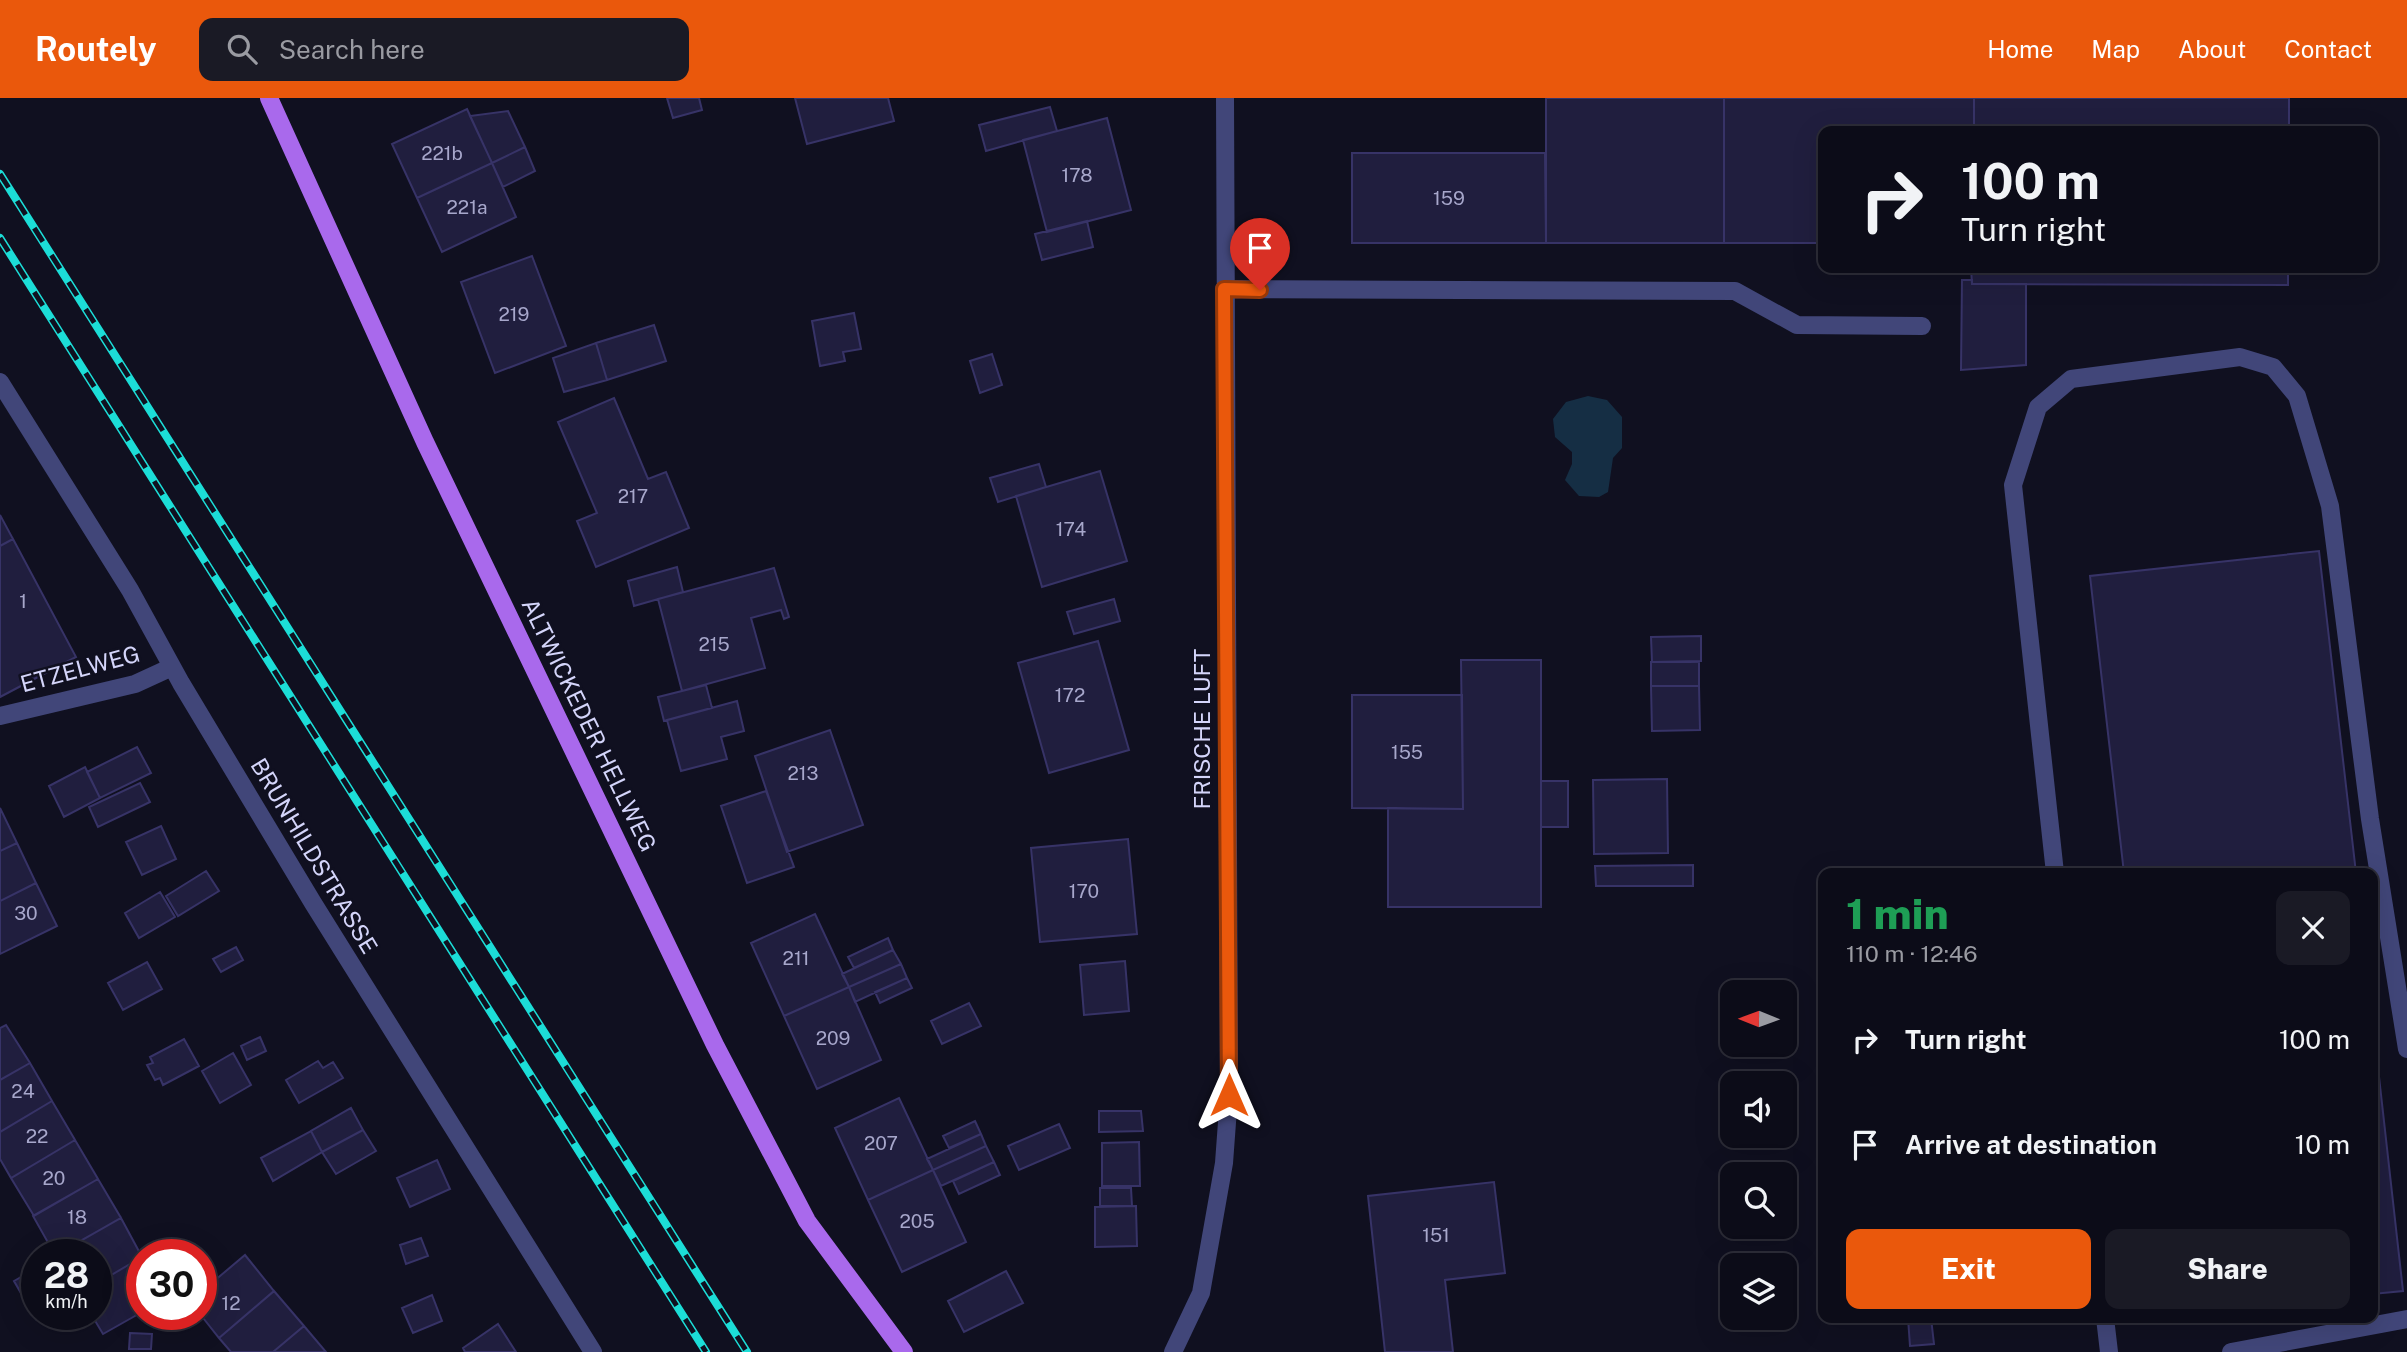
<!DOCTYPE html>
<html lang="en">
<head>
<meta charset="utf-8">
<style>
	body { margin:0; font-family:"Public Sans",sans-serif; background:#1a1a25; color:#f1f3f6; height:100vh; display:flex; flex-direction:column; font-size:26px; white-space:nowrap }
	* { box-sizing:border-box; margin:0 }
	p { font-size:23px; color:#9a9ba2 }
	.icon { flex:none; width:38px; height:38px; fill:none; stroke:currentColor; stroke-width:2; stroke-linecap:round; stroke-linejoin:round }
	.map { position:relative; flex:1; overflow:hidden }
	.details { position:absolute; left:1818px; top:770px; width:560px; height:455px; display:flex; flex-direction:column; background:#0c0c18; border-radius:14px; box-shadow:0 7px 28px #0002,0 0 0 2px #2c2c37 }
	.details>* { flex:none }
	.hud { position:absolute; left:1818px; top:28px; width:560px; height:147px; border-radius:14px; box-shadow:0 7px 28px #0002,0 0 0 2px #2c2c37; background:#0c0c18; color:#f1f3f6; overflow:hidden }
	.needle { width:46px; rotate:271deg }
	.buttons { position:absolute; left:1720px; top:882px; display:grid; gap:14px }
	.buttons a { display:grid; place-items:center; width:77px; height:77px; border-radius:14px; background:#0c0c18; box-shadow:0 7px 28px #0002,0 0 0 2px #2c2c37; font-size:35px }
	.speed { position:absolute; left:21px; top:1141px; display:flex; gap:14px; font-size:35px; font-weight:700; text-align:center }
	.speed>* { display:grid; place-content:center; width:91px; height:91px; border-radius:50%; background:#0c0c18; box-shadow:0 7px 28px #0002,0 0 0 2px #2c2c37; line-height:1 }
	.speed small { font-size:18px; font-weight:400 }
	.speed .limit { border:10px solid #d22; background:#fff; color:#111 }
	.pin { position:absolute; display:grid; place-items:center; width:60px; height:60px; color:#fff; margin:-72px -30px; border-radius:50% 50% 50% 0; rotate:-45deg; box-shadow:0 0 7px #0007 }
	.pin .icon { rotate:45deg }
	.me { position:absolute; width:77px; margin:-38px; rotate:0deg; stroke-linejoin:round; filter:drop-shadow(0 0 5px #0008) }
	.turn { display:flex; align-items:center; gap:24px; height:147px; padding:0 28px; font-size:32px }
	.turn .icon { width:91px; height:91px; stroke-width:2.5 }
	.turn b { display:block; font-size:49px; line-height:60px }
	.round { display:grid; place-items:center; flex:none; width:74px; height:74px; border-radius:14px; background:#1a1a25 }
	.overview { display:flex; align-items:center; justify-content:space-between; height:119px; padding:0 28px }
	h1 { font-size:42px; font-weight:800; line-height:52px; color:#1e9e55 }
	.button { display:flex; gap:14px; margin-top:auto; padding:14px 28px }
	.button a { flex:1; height:80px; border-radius:14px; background:#ea580c; color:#fff; font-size:28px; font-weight:800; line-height:80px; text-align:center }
	.button a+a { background:#1a1a25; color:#f1f3f6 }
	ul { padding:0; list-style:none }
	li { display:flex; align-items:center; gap:21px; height:105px; padding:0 28px }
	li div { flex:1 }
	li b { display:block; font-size:26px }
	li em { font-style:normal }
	header { display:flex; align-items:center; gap:42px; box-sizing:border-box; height:98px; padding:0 35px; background:#ea580c; color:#fff }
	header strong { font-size:33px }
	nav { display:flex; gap:38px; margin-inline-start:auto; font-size:24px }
	.search { width:490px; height:63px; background:#1a1a25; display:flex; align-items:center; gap:18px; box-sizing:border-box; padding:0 24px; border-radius:14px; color:#9a9ba2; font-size:26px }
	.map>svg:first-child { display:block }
	.water { fill:#152e44 }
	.building { fill:#201e3e; stroke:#373367; stroke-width:2 }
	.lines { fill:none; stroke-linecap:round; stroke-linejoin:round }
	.minor { stroke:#414679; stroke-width:18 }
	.major { stroke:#a969ec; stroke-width:18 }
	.rail-casing { stroke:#1cddd7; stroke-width:8 }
	.rail { stroke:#101020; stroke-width:5; stroke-dasharray:16; stroke-linecap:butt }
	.route-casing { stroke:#983908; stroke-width:18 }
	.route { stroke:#ea580c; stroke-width:12 }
	.labels { text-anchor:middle; stroke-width:5; stroke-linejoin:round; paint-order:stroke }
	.number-label { font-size:19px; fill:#a7a7cb }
	.street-label { font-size:23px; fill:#d4d5fa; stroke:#101020 }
</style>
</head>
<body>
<header>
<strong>Routely</strong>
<div class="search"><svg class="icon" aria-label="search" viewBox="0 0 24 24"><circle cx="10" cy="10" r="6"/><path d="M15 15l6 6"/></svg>Search here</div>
<nav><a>Home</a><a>Map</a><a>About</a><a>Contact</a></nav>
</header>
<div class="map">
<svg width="2407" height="1254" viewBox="0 0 2407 1254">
	<rect width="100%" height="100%" fill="#101020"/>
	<!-- water -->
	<path class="water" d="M 1588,298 L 1607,302 L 1622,319 L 1622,350 L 1613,360 L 1608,394 L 1599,399 L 1579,398 L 1565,382 L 1572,366 L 1572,354 L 1555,339 L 1553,321 L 1566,304 Z"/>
	<!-- building -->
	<path class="building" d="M 667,0 L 699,0 L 702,12 L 673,20 Z
		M 795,0 L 888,0 L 894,23 L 807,46 Z
		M 1546,0 L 1724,0 L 1724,145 L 1546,145 Z
		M 1724,0 L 1974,0 L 1974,33 L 1824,33 L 1824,145 L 1724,145 Z
		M 1974,0 L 2289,0 L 2289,33 L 1974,33 Z
		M 1050,9 L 1057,33 L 986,53 L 979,27 Z
		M 467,11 L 492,65 L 417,100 L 392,46 Z
		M 508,13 L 525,49 L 492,65 L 470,18 Z
		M 1107,20 L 1131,112 L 1047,134 L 1023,42 Z
		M 525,49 L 535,73 L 503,89 L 492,65 Z
		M 1352,55 L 1545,55 L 1546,145 L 1352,145 Z
		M 492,65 L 516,119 L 442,154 L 417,100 Z
		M 1087,123 L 1093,149 L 1042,162 L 1035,136 Z
		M 532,158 L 566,248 L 495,275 L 461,184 Z
		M 1971,170 L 2288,170 L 2288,187 L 1972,186 Z
		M 1962,182 L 1972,182 L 1972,186 L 2026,186 L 2026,267 L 1961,272 Z
		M 854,215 L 861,251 L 843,254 L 845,263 L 820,268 L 812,223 Z
		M 654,227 L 666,263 L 607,282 L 596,245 Z
		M 596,245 L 607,282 L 564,294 L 553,260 Z
		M 992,256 L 1002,287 L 980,295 L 970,263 Z
		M 614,300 L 648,381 L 666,374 L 689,430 L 596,469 L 577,423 L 597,415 L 558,324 Z
		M 1039,366 L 1046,389 L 998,404 L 990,380 Z
		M 1100,373 L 1127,463 L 1042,489 L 1016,398 Z
		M 0,417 L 13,441 L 0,448 Z
		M 13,441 L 76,559 L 0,599 L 0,448 Z
		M 2319,453 L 2356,775 L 2124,775 L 2090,478 Z
		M 677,469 L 683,494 L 634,508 L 628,483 Z
		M 774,470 L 789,519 L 784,521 L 781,512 L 751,520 L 765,570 L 682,593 L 658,501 Z
		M 1114,501 L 1120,523 L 1074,536 L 1067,514 Z
		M 1701,538 L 1701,563 L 1652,564 L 1651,539 Z
		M 1098,543 L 1129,652 L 1049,675 L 1018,565 Z
		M 1461,562 L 1541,562 L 1541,809 L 1388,809 L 1388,710 L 1463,711 Z
		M 1651,564 L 1699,564 L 1699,588 L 1651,588 Z
		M 706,587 L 712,610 L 664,623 L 658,599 Z
		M 1651,588 L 1699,588 L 1700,632 L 1652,633 Z
		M 1352,597 L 1462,597 L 1463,711 L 1352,710 Z
		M 737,603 L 744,633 L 721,639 L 727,661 L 681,673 L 667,622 Z
		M 830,632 L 863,727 L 787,754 L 755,658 Z
		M 137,649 L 151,675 L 100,700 L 87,674 Z
		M 85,669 L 100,700 L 64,719 L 49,688 Z
		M 1667,681 L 1668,755 L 1594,756 L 1593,682 Z
		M 1541,683 L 1568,683 L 1568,729 L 1541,729 Z
		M 140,685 L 150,704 L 98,729 L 89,709 Z
		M 766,693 L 794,769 L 747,785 L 721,708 Z
		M 0,710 L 17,745 L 0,753 Z
		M 161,728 L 176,761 L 142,777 L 126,744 Z
		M 1128,741 L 1137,836 L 1040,844 L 1031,750 Z
		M 17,745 L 36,785 L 0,803 L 0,753 Z
		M 1693,767 L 1693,788 L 1596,788 L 1595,768 Z
		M 206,773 L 219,793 L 178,818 L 166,798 Z
		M 36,785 L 57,828 L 0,856 L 0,803 Z
		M 160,794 L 175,819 L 139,840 L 125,815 Z
		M 815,816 L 849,889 L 784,918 L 751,845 Z
		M 888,840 L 893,852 L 854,870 L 848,859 Z
		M 236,849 L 243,862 L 221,874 L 213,861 Z
		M 893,852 L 901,866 L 849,889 L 842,876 Z
		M 1125,863 L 1129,913 L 1084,917 L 1080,867 Z
		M 147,864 L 162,891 L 123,912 L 108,885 Z
		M 901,866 L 907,880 L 855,904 L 849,889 Z
		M 907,880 L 912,890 L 880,905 L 875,894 Z
		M 849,889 L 881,962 L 817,991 L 784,918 Z
		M 969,905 L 981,928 L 942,946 L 931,923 Z
		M 2373,925 L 2403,1193 L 2373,1196 Z
		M 6,927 L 30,965 L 0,982 L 0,930 Z
		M 260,939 L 266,953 L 247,962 L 241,948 Z
		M 184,941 L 199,968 L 163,987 L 160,980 L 155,982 L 147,967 L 153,965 L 150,959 Z
		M 233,955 L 251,987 L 220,1005 L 202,973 Z
		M 318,963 L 323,970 L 333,964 L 343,980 L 299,1005 L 286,982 Z
		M 30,965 L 52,1003 L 0,1034 L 0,982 Z
		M 899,1000 L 933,1072 L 868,1102 L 835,1030 Z
		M 52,1003 L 75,1042 L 11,1080 L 0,1061 L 0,1034 Z
		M 351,1010 L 363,1032 L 322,1054 L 311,1033 Z
		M 1099,1013 L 1141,1013 L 1143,1033 L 1099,1034 Z
		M 975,1023 L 981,1036 L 949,1050 L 943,1038 Z
		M 1059,1026 L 1070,1050 L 1019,1072 L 1008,1048 Z
		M 363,1032 L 376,1053 L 336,1076 L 322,1054 Z
		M 311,1033 L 322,1054 L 273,1083 L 261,1060 Z
		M 981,1036 L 986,1048 L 933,1072 L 927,1061 Z
		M 75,1042 L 98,1081 L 34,1118 L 11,1080 Z
		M 1139,1044 L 1140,1088 L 1102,1088 L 1102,1045 Z
		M 986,1048 L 994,1064 L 941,1088 L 933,1072 Z
		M 437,1062 L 450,1091 L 410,1109 L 397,1080 Z
		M 994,1064 L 1000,1077 L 959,1096 L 953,1083 Z
		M 933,1072 L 966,1144 L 902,1174 L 868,1102 Z
		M 98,1081 L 121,1120 L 55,1157 L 33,1118 Z
		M 1494,1084 L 1505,1175 L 1445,1182 L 1453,1254 L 1385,1254 L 1368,1098 Z
		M 1100,1090 L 1131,1090 L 1132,1108 L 1100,1108 Z
		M 1136,1108 L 1137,1148 L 1095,1149 L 1095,1109 Z
		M 121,1120 L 142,1159 L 96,1186 L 96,1157 L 56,1157 Z
		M 421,1140 L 428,1158 L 406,1166 L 400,1147 Z
		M 245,1157 L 274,1193 L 219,1240 L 200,1216 L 201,1194 Z
		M 142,1159 L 142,1214 L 103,1236 L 91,1216 L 96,1216 L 96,1186 Z
		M 37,1170 L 37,1216 L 44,1216 L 36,1221 L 14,1183 Z
		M 1006,1173 L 1023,1205 L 964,1234 L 948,1203 Z
		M 274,1193 L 304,1228 L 273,1254 L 231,1254 L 219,1240 Z
		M 432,1197 L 442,1223 L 413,1235 L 402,1210 Z
		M 1908,1220 L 1931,1220 L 1934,1246 L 1910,1248 Z
		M 498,1226 L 516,1254 L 465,1254 L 463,1250 Z
		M 304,1228 L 326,1254 L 273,1254 Z
		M 130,1235 L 152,1236 L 151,1251 L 129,1251 Z"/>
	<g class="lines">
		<!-- minor -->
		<path class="minor" d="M 1224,191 L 1735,193 L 1797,227 L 1922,228
			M 0,284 L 130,492 L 181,585 L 313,805 L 593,1254
			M 0,618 L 135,586 L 172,569
			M 2055,775 L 2013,387 L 2038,309 L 2071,281 L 2240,259 L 2273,269 L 2297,298 L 2330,408 L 2370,721 L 2407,951
			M 2105,1220 L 2109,1254
			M 1173,1254 L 1201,1195 L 1224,1065 L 1229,997 L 1225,0
			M 2231,1254 L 2407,1221"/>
		<!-- major -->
		<path class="major" d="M 269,0 L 425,344 L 715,947 L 807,1123 L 904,1254"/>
		<!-- rail casing -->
		<g class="rail-casing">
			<path id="rail" d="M 0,76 L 747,1254
				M 0,140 L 706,1254"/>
		</g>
		<!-- rail -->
		<use href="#rail" class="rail"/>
	</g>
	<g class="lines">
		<!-- route casing -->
		<g class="route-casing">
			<path id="route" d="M 1229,997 L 1224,191 L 1260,192"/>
		</g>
		<!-- route -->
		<use href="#route" class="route"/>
	</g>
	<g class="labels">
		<!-- number labels -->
		<g class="number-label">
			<text x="442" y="62">221b</text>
			<text x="1077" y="84">178</text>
			<text x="1449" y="107">159</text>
			<text x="467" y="116">221a</text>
			<text x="514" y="223">219</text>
			<text x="633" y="405">217</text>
			<text x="1071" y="438">174</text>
			<text x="23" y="510">1</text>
			<text x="714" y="553">215</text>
			<text x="1070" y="604">172</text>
			<text x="1407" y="661">155</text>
			<text x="803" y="682">213</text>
			<text x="1084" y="800">170</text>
			<text x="26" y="822">30</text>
			<text x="796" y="867">211</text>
			<text x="833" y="947">209</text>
			<text x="23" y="1000">24</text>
			<text x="37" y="1045">22</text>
			<text x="881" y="1052">207</text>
			<text x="54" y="1087">20</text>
			<text x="77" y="1126">18</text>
			<text x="917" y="1130">205</text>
			<text x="1436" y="1144">151</text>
			<text x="231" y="1212">12</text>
		</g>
		<!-- street labels -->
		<g class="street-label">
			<text transform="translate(80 571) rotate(-15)" y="8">ETZELWEG</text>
			<text transform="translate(589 627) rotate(64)" y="8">ALTWICKEDER HELLWEG</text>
			<text transform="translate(1202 631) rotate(-90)" y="8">FRISCHE LUFT</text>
			<text transform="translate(314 758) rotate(59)" y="8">BRUNHILDSTRASSE</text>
		</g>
	</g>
</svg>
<div class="buttons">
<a><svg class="needle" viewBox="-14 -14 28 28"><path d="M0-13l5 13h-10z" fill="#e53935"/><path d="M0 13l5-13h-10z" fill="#9a9ba2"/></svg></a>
<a><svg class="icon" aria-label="sound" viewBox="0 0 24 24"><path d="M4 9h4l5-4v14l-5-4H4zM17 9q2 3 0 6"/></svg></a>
<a><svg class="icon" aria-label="search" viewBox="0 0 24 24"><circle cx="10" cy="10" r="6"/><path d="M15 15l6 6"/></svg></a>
<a><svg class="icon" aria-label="layers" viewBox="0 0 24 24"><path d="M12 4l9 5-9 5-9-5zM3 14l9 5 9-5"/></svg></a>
</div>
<div class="speed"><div>28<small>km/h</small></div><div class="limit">30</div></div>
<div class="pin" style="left:1260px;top:192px;background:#d93025"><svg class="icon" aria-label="arrive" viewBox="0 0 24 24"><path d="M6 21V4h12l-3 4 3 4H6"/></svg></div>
<svg class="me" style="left:1229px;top:997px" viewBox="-20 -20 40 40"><path d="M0-17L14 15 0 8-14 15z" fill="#ea580c" stroke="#fff" stroke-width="4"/></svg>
<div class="hud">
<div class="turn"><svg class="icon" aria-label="right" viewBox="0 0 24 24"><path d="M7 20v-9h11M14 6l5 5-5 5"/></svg><div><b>100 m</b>Turn right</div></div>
</div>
<section class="details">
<div class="overview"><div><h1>1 min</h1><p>110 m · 12:46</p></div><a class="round"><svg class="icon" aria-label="close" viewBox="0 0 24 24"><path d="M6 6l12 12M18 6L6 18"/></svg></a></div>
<ul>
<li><svg class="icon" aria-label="right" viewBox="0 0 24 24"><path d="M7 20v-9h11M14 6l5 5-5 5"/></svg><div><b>Turn right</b></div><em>100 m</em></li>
<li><svg class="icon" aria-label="arrive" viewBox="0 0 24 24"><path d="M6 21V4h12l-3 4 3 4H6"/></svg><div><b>Arrive at destination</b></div><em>10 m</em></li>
</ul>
<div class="button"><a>Exit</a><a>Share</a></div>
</section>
</div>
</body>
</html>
